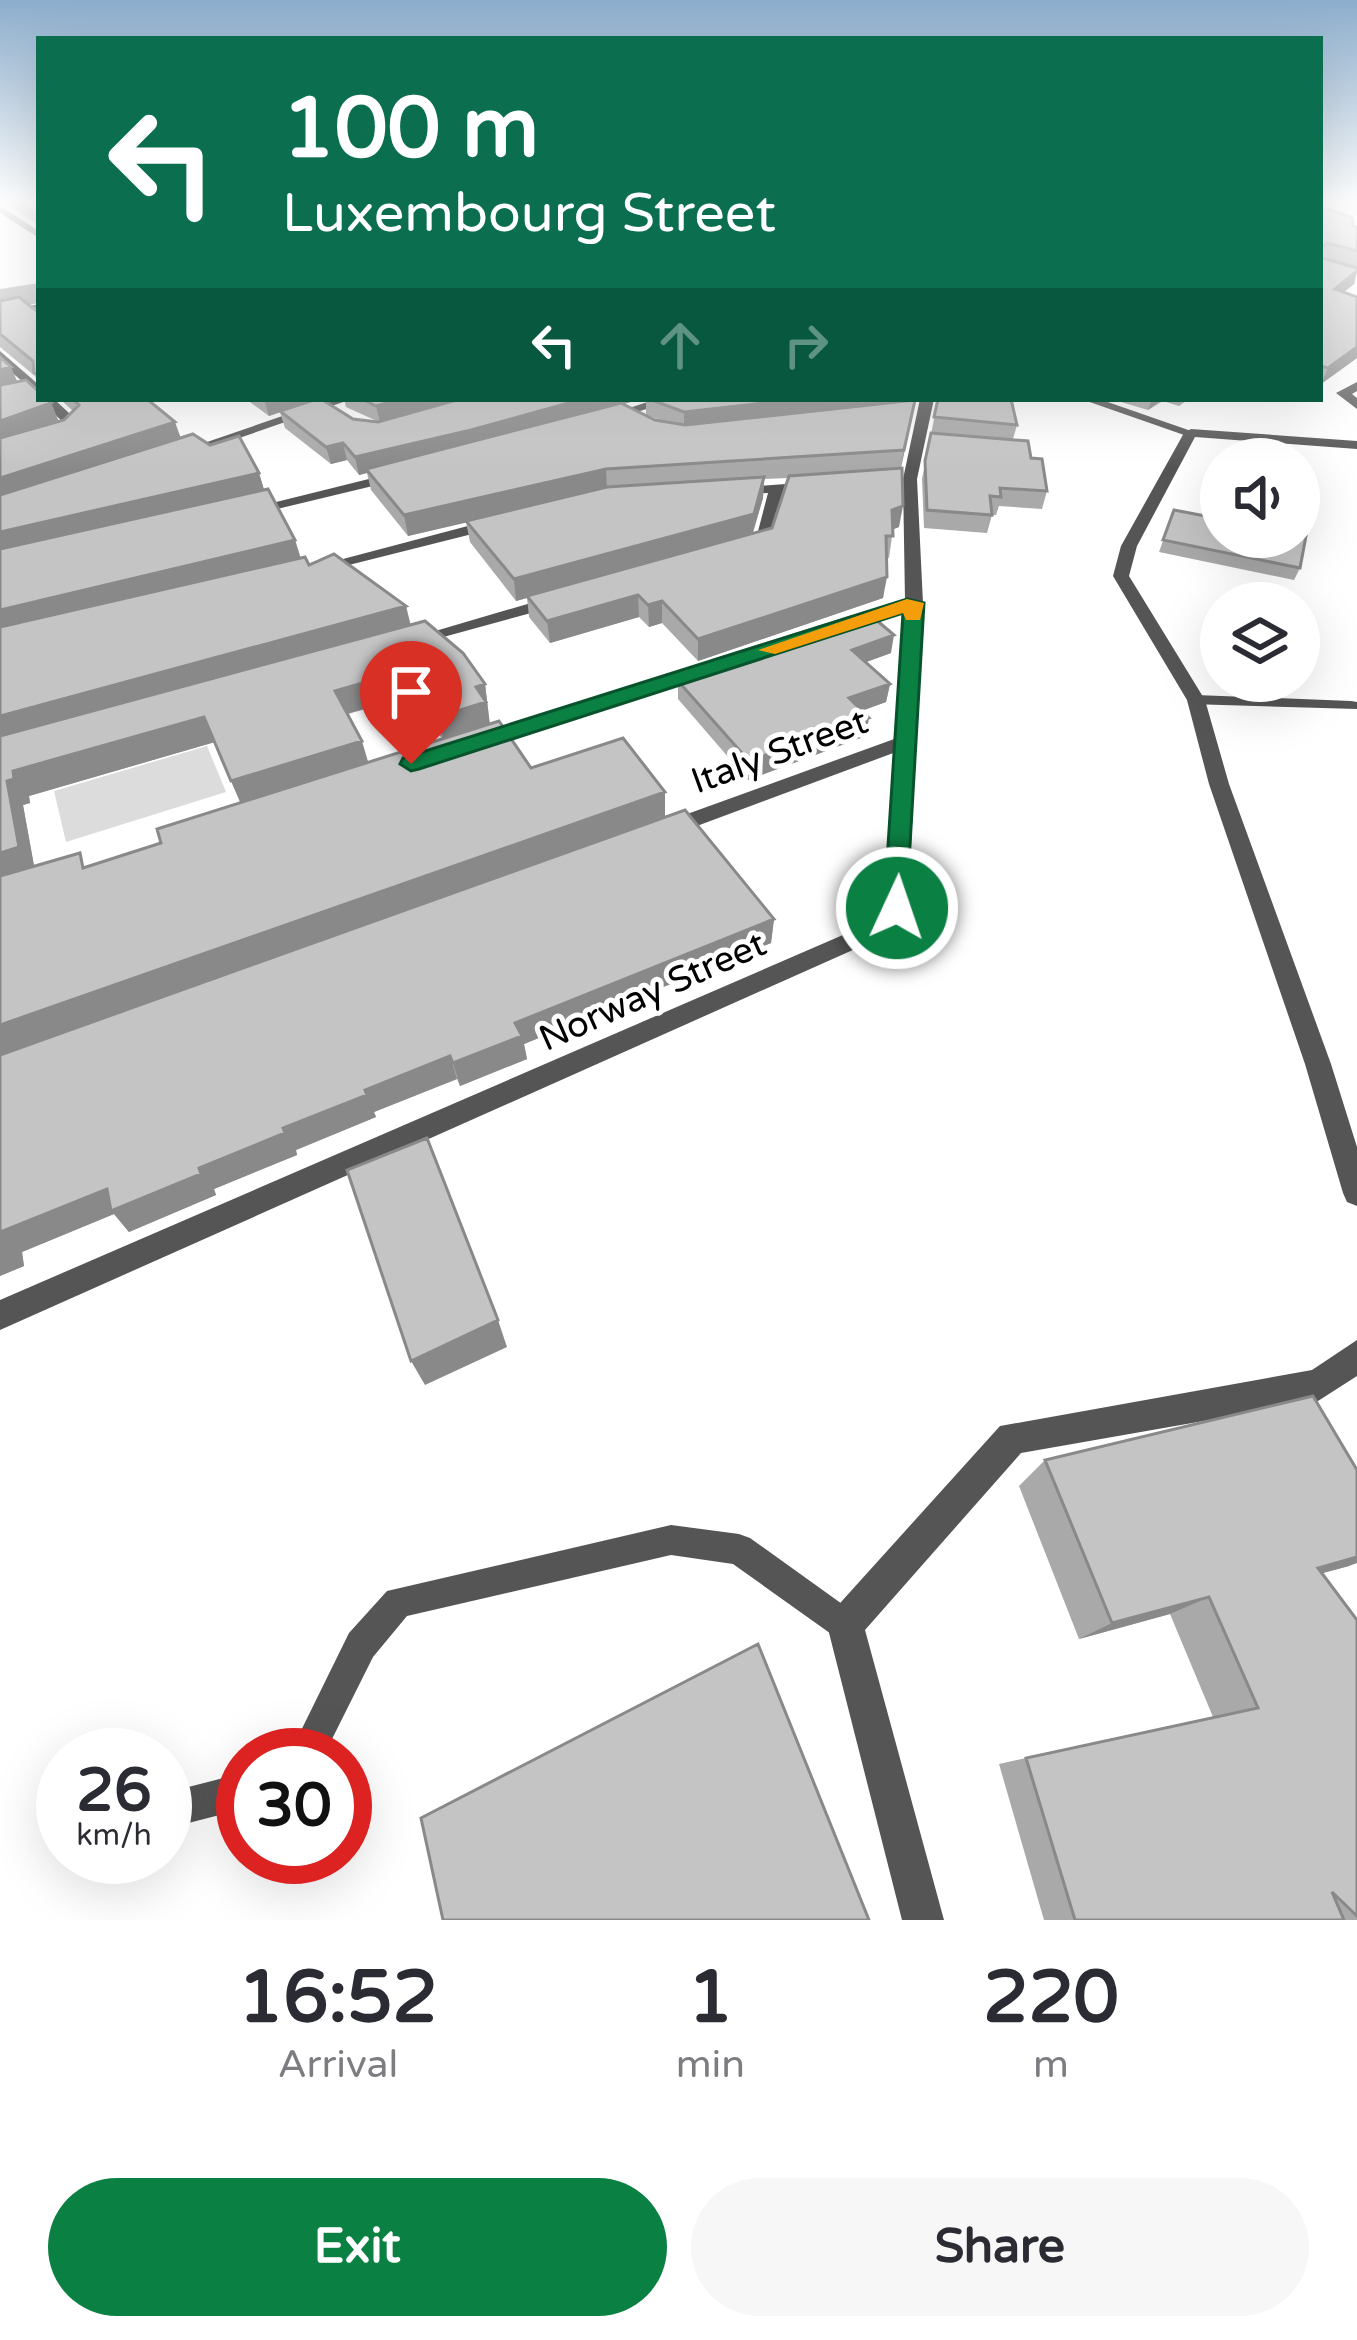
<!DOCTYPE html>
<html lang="en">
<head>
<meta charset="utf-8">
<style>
	body { margin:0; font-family:"Varela Round",sans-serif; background:#f7f7f7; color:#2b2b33; height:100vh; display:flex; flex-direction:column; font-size:45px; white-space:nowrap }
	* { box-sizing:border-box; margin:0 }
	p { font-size:39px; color:#7c7c81 }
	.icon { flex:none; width:66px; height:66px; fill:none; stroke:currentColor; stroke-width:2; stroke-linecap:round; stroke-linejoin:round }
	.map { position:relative; height:1920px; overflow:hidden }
	.details { display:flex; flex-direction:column; background:#fff; flex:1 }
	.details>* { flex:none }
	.top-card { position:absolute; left:36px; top:36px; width:1287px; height:366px; border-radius:0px; box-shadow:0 12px 48px #0002; background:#0b6e4f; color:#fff; overflow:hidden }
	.tools { position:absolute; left:1200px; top:438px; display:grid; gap:24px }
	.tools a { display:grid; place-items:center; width:120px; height:120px; border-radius:50%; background:#fff; box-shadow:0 12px 48px #0002; font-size:60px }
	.speed { position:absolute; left:36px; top:1728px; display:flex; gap:24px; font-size:60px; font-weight:700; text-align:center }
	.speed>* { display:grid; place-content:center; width:156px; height:156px; border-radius:50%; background:#fff; box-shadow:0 12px 48px #0002; line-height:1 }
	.speed small { font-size:30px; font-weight:400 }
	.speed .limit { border:18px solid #d22; background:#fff; color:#111 }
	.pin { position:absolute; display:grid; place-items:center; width:102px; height:102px; color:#fff; margin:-123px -51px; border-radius:50% 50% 50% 0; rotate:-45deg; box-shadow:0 0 12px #0007 }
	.pin .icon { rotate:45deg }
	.me { position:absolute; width:132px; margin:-66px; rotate:3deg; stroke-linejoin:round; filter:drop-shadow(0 0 9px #0008) }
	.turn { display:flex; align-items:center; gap:42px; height:252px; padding:0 48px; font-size:54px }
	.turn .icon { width:156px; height:156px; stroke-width:2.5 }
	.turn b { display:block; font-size:84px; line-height:102px }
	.lanes { display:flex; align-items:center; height:114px; padding:0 48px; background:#0003; justify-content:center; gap:60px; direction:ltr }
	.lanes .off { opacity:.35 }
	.eta { display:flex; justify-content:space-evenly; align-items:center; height:204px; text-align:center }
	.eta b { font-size:72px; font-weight:700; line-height:84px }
	.primary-button { display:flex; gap:24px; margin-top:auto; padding:24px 48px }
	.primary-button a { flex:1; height:138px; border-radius:72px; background:#0b8043; color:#fff; font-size:48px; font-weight:700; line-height:138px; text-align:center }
	.primary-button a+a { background:#f7f7f7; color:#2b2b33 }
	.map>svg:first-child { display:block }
	.green { fill:#dcdcdc }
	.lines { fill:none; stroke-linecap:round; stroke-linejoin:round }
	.stream { stroke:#a3a3a3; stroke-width:6 }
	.river { fill:#a3a3a3; fill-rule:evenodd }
	.service { fill:#555; fill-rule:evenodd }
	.minor { fill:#555; fill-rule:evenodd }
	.tertiary { fill:#555; fill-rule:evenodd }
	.wall { fill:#a9a9a9; fill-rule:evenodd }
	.shaded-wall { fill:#898989 }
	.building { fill:#c4c4c4; stroke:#898989; stroke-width:3 }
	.route { fill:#0b8043; stroke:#07532c; stroke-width:3 }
	.slow { fill:#f59e0b }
	.labels { text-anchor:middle; stroke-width:10; stroke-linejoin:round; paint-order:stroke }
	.street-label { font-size:36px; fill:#000; stroke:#fff }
</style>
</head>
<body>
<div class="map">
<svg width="1357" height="1920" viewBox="0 0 1357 1920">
	<rect width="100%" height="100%" fill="#fff"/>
	<!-- green -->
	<path class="green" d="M 207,746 L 226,792 L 66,842 L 54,791 Z"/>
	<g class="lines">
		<!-- stream -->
		<path class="stream" d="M 0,303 L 39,293"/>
		<!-- river -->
		<path class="river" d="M 39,283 L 39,303 L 0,309 L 0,289 Z"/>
		<!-- service -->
		<path class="service" d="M 1081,399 L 1099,399 L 1197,433 L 1187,436 Z
			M 1196,695 L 1351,701 L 1357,702 L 1357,709 L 1190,704 L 1190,696 Z
			M 671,1525 L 739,1534 L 750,1538 L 856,1614 L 861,1625 L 856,1636 L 845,1641 L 834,1636 L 733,1564 L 671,1555 L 407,1616 L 373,1657 L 324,1755 L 289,1755 L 349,1633 L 387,1591 Z
			M 243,1773 L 243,1809 L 165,1829 L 165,1793 Z"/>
		<!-- minor -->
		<path class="minor" d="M 0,351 L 39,385 L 39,396 L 0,362 Z
			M 1357,382 L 1357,391 L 1352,394 L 1357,398 L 1357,409 L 1336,393 Z
			M 39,399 L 54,399 L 84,427 L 70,438 L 60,438 L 60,432 L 68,427 Z
			M 332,399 L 352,399 L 184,457 L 172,454 Z
			M 657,399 L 678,399 L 602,423 L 595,419 Z
			M 920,399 L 934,399 L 917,479 L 923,603 L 908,908 L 882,937 L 0,1330 L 0,1300 L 866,925 L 886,905 L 896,752 L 670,836 L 654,836 L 651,831 L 654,826 L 897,738 L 905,611 L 842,631 L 833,626 L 905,600 L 903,479 Z
			M 1191,429 L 1357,441 L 1357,449 L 1195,437 L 1137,546 L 1129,576 L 1205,700 L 1229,784 L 1331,1064 L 1357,1147 L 1357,1206 L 1347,1202 L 1343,1193 L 1305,1064 L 1209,784 L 1187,700 L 1113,576 L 1121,546 L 1184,433 Z
			M 401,471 L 406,472 L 406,478 L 248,516 L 240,511 Z
			M 813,482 L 818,483 L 818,489 L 784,492 L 769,545 L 742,550 L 742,544 L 756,539 L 768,493 L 734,495 L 727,491 L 729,488 Z
			M 498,518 L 504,520 L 504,526 L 317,573 L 309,568 Z
			M 558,595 L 567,600 L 564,604 L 407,647 L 398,642 Z
			M 741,653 L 747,654 L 747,662 L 484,747 L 477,749 L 467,743 L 470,739 Z
			M 1357,1340 L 1357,1376 L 1318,1401 L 1021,1453 L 865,1630 L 944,1920 L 902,1920 L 827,1625 L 832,1612 L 1000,1426 L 1312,1370 Z"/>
		<!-- tertiary -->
		<path class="tertiary" d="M 0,206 L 39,231 L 39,238 L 0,213 Z
			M 39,304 L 39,310 L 0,318 L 0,312 Z"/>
	</g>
	<!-- wall -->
	<path class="wall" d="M 1,200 L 39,200 L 39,226 Z
		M 1320,207 L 1353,226 L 1357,227 L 1357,267 L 1354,284 L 1344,292 L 1356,297 L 1357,295 L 1357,358 L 1321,384 Z
		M 0,301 L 39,313 L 39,384 L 35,376 L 0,347 Z
		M 0,357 L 17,382 L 51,403 L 59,422 L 64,420 L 73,411 L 60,399 L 147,399 L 181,438 L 259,473 L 264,490 L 295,540 L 301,558 L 309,565 L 410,625 L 485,684 L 490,724 L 531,768 L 665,792 L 665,816 L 774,919 L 771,943 L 524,1044 L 527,1059 L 460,1086 L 457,1079 L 374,1112 L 376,1117 L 296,1150 L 297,1155 L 214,1189 L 216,1195 L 129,1232 L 114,1214 L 22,1252 L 24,1266 L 0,1276 ZM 415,695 L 442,739 L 368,762 L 348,714 ZM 215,742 L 240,802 L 161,843 L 88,866 L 34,866 L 23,805 L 30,803 L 29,796 Z
		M 246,399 L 312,399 L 311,401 L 353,419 L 379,422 L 346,407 L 344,399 L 641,399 L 623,404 L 655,420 L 667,422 L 646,415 L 646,399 L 916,399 L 901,468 L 899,527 L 893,529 L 889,558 L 886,557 L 883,598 L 698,661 L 662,623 L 649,627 L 639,617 L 550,643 L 529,617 L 527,598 L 516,601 L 470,542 L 466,522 L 408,536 L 371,490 L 367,473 L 359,475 L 347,460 L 331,464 L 285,428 L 280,412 L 269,416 ZM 788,478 L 772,528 L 753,533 L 763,498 L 764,479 Z
		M 938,399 L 1011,399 L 1017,425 L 1013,439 L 1031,458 L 1047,491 L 1042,509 L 999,506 L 996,515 L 992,515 L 987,533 L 924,528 L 922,479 Z
		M 1111,399 L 1189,399 L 1179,406 L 1163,401 L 1148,410 Z
		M 1174,510 L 1300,568 L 1294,580 L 1159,552 Z
		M 891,653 L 866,662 L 890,684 L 886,702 L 862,711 L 866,736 L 748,780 L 678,699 L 678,681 L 714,670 L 714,660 Z
		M 1045,1460 L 1349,1566 L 1322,1573 L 1357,1620 L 1357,1920 L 1044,1920 L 999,1764 L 1213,1717 L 1170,1614 L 1079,1639 L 1019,1486 Z"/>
	<!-- shaded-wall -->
	<path class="shaded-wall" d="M 1357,271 L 1354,284 L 1329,304 L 1335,289 Z
		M 1357,347 L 1357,358 L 1321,384 L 1328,368 Z
		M 11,367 L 20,388 L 0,394 L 0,370 Z
		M 264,399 L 312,399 L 310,402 L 269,416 Z
		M 401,399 L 465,399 L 380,422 L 376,406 Z
		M 583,399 L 641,399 L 474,448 L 366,469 L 367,473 L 359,475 L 355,457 Z
		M 800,399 L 916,399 L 900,471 L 904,450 L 684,428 L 684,412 Z
		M 1152,399 L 1163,399 L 1148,410 Z
		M 51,403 L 60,425 L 0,446 L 0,421 Z
		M 175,422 L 183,444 L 0,504 L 0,478 Z
		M 343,443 L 347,460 L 331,464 L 326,447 Z
		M 606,469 L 607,490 L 408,536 L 404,515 Z
		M 259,473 L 266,496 L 0,558 L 0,532 Z
		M 764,477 L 763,498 L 752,535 L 516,601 L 514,579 Z
		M 903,506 L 899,527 L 889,531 L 892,510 Z
		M 295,540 L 302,564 L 0,637 L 0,610 Z
		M 887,577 L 883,598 L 698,661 L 698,639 Z
		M 638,595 L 639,617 L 550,643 L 547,621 Z
		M 662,601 L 662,623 L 649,627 L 648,605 Z
		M 406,606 L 412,630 L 0,744 L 0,716 Z
		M 894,635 L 891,653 L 850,668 L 852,650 Z
		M 401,672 L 407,696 L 343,715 L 335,691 Z
		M 485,684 L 490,727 L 444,742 L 438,717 L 476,687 Z
		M 890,684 L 886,702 L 846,716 L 849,698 Z
		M 204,717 L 215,742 L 29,796 L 30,803 L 23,805 L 35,871 L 0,883 L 0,853 L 7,781 L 13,771 Z
		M 869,718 L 866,736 L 748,780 L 749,761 Z
		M 362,741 L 369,765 L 242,806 L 231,781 Z
		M 665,792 L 665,816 L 0,1055 L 0,1025 Z
		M 774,919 L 771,943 L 524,1044 L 527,1059 L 460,1086 L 453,1063 L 515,1023 Z
		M 450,1056 L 457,1079 L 374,1112 L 365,1090 Z
		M 367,1095 L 376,1117 L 296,1150 L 297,1155 L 214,1189 L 216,1195 L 129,1232 L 114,1214 L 22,1252 L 24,1266 L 0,1276 L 0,1232 L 107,1189 L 199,1168 L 283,1128 Z
		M 498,1320 L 507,1347 L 425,1385 L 411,1361 Z
		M 1357,1557 L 1357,1563 L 1349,1566 L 1272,1587 L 1318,1568 Z
		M 1209,1597 L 1170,1614 L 1079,1639 L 1112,1623 Z"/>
	<!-- building -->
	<path class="building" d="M 15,200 L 39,200 L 39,216 Z
		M 1320,207 L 1352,217 L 1353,226 L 1357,227 L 1357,251 L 1327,243 L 1321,248 L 1322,258 L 1357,268 L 1357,271 L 1335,289 L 1357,297 L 1357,347 L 1328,368 L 1320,366 Z
		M 19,297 L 39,313 L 39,374 L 34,373 L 33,361 L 0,334 L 0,301 Z
		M 0,357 L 11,367 L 0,370 Z
		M 26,380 L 39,392 L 39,399 L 46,399 L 51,403 L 0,421 L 0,385 Z
		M 73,399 L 147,399 L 175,422 L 0,478 L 0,438 L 64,420 L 79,405 Z
		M 317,399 L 321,399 L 353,419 L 378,422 L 460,399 L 583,399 L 471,430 L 355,457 L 343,443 L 326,447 L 280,411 Z
		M 362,399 L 401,399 L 376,406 Z
		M 649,399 L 800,399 L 684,412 Z
		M 938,399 L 1011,399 L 1017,425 L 934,417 Z
		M 915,400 L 904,450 L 606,469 L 404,515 L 366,469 L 621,403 L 655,420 L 685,425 Z
		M 931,433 L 1028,441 L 1031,458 L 1042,459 L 1047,491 L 1000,488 L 1001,497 L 990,496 L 992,515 L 927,510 L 925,461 Z
		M 193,434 L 210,445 L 239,436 L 259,473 L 0,532 L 0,495 Z
		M 902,468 L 903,506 L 892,510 L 893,536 L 886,536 L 887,577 L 698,639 L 662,601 L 648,605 L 638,595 L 547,621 L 527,596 L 772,528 L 789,476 Z
		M 764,477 L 754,514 L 514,579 L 466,521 L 607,487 Z
		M 268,489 L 295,540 L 0,610 L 0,549 Z
		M 1174,510 L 1221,519 L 1221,537 L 1306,536 L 1300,568 L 1163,540 Z
		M 334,554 L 406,606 L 0,716 L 0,627 L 305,557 L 309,565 Z
		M 867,612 L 894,635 L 852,650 L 890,684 L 849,698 L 869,718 L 749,761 L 678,681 L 721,667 L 714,660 Z
		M 425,621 L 463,653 L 485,684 L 476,687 L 486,702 L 438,717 L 409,671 L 401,672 L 335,691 L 362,741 L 231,781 L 204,717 L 13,771 L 14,779 L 7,781 L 19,847 L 0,853 L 0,736 Z
		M 499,721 L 531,768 L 623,738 L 665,792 L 0,1025 L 0,876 L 80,853 L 83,868 L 161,843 L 157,829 Z
		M 685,810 L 774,919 L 515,1023 L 522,1036 L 453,1063 L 450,1056 L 365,1090 L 367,1095 L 283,1128 L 285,1133 L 199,1168 L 201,1174 L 111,1211 L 107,1189 L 0,1232 L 0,1055 Z
		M 427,1138 L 498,1320 L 411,1361 L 347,1170 Z
		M 1313,1396 L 1357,1470 L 1357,1557 L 1318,1568 L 1357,1620 L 1357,1916 L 1332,1892 L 1344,1920 L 1075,1920 L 1026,1758 L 1258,1708 L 1209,1597 L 1112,1623 L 1045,1460 Z
		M 758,1644 L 869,1920 L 443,1920 L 421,1818 Z"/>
	<!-- sky -->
	<linearGradient id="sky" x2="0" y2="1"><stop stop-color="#8cadcc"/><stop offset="0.43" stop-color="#fff"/><stop offset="1" stop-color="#fff" stop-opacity="0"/></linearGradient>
	<rect width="1357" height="468" fill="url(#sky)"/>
	<!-- route -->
	<path class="route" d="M 907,599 L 924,603 L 906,914 L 897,917 L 884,908 L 903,613 L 419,769 L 411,771 L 400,764 L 403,758 Z"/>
	<!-- slow -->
	<path class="slow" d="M 907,599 L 924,603 L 920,620 L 906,620 L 903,613 L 775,654 L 758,650 Z"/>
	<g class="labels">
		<!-- street labels -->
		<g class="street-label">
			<text transform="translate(779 750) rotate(-20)" y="13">Italy Street</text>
			<text transform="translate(652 990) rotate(-24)" y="13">Norway Street</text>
		</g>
	</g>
</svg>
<div class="tools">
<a><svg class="icon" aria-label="sound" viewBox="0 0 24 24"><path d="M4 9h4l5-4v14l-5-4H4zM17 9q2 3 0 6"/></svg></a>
<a><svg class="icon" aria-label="layers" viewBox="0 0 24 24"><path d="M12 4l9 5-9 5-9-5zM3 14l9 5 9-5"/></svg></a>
</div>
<div class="speed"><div>26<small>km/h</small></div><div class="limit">30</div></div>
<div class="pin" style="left:411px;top:764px;background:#d93025"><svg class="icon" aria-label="arrive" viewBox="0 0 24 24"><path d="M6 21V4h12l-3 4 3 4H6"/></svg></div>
<svg class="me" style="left:897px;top:908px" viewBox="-20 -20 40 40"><circle r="17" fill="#0b8043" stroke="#fff" stroke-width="3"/><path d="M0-11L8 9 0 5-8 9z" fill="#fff"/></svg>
<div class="top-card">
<div class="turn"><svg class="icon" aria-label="left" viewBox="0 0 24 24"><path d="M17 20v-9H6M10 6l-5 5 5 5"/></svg><div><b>100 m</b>Luxembourg Street</div></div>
<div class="lanes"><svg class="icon" aria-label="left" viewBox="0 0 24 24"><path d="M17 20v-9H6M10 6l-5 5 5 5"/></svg><svg class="icon off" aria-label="ahead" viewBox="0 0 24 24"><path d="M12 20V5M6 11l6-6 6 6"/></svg><svg class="icon off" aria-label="right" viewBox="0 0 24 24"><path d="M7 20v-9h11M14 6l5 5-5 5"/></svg></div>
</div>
</div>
<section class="details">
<div class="eta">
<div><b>16:52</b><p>Arrival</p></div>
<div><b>1</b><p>min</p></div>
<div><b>220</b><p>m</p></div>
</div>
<div class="primary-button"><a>Exit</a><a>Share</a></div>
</section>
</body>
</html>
